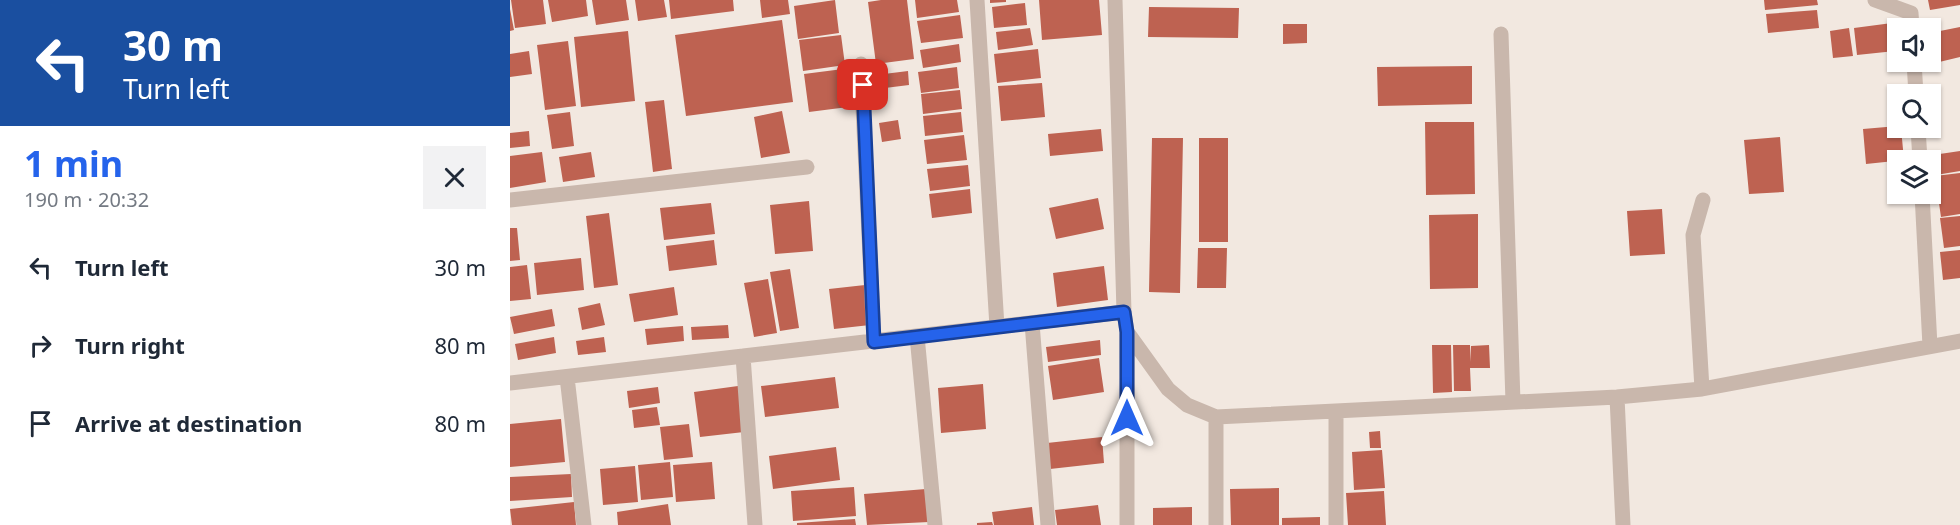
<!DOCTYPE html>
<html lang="en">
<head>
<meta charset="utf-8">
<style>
	body { margin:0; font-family:"Noto Sans",sans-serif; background:#f2f2f3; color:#1f2937; height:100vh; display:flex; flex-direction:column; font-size:22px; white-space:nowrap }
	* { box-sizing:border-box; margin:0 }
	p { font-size:20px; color:#747a83 }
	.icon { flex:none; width:33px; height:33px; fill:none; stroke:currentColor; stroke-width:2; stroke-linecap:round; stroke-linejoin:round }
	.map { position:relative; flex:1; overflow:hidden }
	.panel { display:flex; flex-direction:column; background:#fff; width:510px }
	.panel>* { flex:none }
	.top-card { background:#1a4fa0; color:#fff; overflow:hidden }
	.controls { position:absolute; left:1377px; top:18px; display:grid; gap:12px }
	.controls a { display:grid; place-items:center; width:54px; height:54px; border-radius:0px; background:#fff; box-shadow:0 2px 4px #0004; font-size:30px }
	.pin { position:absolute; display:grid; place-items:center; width:51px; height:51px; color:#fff; margin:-26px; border-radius:12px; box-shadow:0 3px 9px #0006 }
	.me { position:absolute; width:66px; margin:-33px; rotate:0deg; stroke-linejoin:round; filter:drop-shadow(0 0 4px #0008) }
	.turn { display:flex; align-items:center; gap:21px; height:126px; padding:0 24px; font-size:27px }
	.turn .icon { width:78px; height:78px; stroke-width:2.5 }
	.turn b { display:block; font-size:42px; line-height:51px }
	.round { display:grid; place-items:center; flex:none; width:63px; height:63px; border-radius:0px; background:#f2f2f3 }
	.headline { display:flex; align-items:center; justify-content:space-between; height:102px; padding:0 24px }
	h1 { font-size:36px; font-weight:700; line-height:45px; color:#2563eb }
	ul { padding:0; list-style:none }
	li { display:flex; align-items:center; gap:18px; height:78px; padding:0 24px }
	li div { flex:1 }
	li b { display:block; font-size:22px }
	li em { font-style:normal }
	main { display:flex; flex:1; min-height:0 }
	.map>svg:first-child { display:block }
	.building { fill:#be6251 }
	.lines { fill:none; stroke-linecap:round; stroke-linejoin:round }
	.minor { stroke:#c9b7ac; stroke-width:15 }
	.route-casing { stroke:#184099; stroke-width:15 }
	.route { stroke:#2563eb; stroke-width:10 }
</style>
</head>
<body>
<main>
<section class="panel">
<div class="top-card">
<div class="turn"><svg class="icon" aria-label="left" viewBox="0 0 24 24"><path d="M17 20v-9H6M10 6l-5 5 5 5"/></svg><div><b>30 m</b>Turn left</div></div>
</div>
<div class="headline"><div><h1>1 min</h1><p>190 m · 20:32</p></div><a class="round"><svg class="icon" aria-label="close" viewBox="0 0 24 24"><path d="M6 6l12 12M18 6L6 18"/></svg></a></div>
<ul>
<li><svg class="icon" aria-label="left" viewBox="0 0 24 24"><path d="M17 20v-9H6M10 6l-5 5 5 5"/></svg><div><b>Turn left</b></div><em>30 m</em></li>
<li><svg class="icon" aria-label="right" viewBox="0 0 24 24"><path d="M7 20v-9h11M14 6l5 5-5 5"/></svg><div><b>Turn right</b></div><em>80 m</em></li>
<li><svg class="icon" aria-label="arrive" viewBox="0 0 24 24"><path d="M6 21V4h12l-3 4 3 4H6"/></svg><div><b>Arrive at destination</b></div><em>80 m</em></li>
</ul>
</section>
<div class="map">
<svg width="1450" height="525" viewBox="0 0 1450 525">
	<rect width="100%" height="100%" fill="#f2e8e0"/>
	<!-- building -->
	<path class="building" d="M 1,0 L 33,0 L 36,24 L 5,28 Z
		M 38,0 L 76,0 L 78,16 L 42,22 Z
		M 82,0 L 116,0 L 119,20 L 86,25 Z
		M 125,0 L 154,0 L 157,17 L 128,21 Z
		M 159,0 L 223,0 L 224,11 L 161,19 Z
		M 250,0 L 278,0 L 280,14 L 252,18 Z
		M 325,0 L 329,33 L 288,39 L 284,6 Z
		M 371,0 L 397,0 L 404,59 L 366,64 L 358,2 Z
		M 405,0 L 447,0 L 449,12 L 407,18 Z
		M 480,0 L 496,0 L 496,2 L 480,3 Z
		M 529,0 L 589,0 L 592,35 L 532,40 Z
		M 1254,0 L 1307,0 L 1308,5 L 1255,10 Z
		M 1418,0 L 1450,0 L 1450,5 L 1420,10 Z
		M 515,3 L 517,25 L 484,28 L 482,7 Z
		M 639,7 L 729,8 L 728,38 L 638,37 Z
		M 0,9 L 4,30 L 0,31 Z
		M 1307,10 L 1309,28 L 1258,33 L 1256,14 Z
		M 450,15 L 453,38 L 411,43 L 407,21 Z
		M 272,20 L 283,102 L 176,116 L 165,35 Z
		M 1382,23 L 1385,51 L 1347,55 L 1344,28 Z
		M 773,24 L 797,24 L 797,43 L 773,44 Z
		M 1450,27 L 1450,57 L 1421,64 L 1420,33 Z
		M 520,28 L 523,45 L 488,50 L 486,32 Z
		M 1339,28 L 1343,56 L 1323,58 L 1320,31 Z
		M 118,31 L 125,101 L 71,107 L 64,37 Z
		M 331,35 L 335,65 L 293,71 L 289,40 Z
		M 58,41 L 66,106 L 35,110 L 27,45 Z
		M 449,44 L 451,62 L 413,68 L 410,50 Z
		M 528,49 L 531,78 L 487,83 L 484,54 Z
		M 19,51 L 22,74 L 0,77 L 0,54 Z
		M 962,66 L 962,104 L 868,106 L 867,67 Z
		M 447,67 L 449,88 L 411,93 L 408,72 Z
		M 333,69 L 338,107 L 299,112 L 294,74 Z
		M 398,71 L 399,85 L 375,88 L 374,74 Z
		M 532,83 L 535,117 L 491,121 L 488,86 Z
		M 450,90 L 452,109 L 413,114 L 411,94 Z
		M 154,100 L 162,169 L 143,172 L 135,102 Z
		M 272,111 L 280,153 L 251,158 L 244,117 Z
		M 60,112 L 64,146 L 42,149 L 37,115 Z
		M 451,112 L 453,132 L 415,136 L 413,116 Z
		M 388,120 L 391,139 L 372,142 L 369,123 Z
		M 915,122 L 964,122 L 965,194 L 916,195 Z
		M 1388,126 L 1391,128 L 1394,160 L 1356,164 L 1353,129 Z
		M 591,129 L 593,151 L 540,156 L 538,134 Z
		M 19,131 L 20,146 L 0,148 L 0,133 Z
		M 454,135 L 457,160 L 417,164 L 414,140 Z
		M 1270,137 L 1274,192 L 1239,194 L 1234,140 Z
		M 642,138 L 673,138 L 670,293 L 639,292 Z
		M 689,138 L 718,138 L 718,242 L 689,242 Z
		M 1450,151 L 1450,171 L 1426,175 L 1423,155 Z
		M 32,152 L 36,182 L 0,188 L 0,156 Z
		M 81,152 L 85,177 L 53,182 L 49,157 Z
		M 458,165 L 460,186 L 420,191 L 417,169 Z
		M 1450,173 L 1450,214 L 1431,217 L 1425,176 Z
		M 460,189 L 462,213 L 422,218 L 419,194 Z
		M 588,198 L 594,229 L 546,239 L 539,208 Z
		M 299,201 L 303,251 L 265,254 L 260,205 Z
		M 201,203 L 205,234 L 154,240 L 150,208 Z
		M 1152,209 L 1155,254 L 1120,256 L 1117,211 Z
		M 99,213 L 108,285 L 84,288 L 76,216 Z
		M 968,214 L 968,288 L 920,289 L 919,215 Z
		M 1450,216 L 1450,246 L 1434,248 L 1430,218 Z
		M 0,228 L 7,228 L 10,260 L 0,261 Z
		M 204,240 L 207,265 L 159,271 L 156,246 Z
		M 688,248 L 717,248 L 716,288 L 687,288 Z
		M 1450,250 L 1450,278 L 1433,280 L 1430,252 Z
		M 71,258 L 74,290 L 27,295 L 24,263 Z
		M 17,265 L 21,299 L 0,301 L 0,267 Z
		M 594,266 L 598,300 L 547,307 L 543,273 Z
		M 280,269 L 289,328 L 270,331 L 260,272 Z
		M 258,279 L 267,333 L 244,337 L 234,283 Z
		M 355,285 L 360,325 L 324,329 L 319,289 Z
		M 164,287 L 168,315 L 124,322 L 119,294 Z
		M 90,303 L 95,325 L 72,330 L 68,308 Z
		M 42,309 L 45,326 L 4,334 L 0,317 Z
		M 218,325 L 219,338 L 182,340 L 181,327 Z
		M 173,326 L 174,341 L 137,345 L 135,329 Z
		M 44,337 L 46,353 L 8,360 L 5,344 Z
		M 94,337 L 96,352 L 68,355 L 66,341 Z
		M 590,340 L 591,355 L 538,362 L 536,347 Z
		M 922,345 L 941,345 L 942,392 L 923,393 Z
		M 943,345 L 960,345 L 960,362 L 961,346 L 979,345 L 980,368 L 960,368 L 961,391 L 944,391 Z
		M 589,358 L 594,392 L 543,400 L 538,366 Z
		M 325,377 L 329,408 L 255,417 L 251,386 Z
		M 473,384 L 476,429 L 431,433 L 428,388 Z
		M 228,386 L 234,432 L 190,437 L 184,392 Z
		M 148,387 L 150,403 L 119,408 L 117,391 Z
		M 147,407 L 150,425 L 124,428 L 122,410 Z
		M 51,419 L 55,462 L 0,467 L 0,424 Z
		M 179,424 L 183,457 L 154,460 L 150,427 Z
		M 870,431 L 871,448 L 860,448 L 859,432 Z
		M 592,437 L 594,463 L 540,469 L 537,443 Z
		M 326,447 L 330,480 L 263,489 L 259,456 Z
		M 872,450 L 875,488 L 844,490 L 842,452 Z
		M 160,462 L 163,497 L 131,500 L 128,465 Z
		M 202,462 L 205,499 L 166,502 L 163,465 Z
		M 125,466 L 128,502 L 93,505 L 90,469 Z
		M 61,474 L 62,497 L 0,501 L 0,477 Z
		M 344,487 L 346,516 L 283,521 L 281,491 Z
		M 769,488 L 769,525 L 721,525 L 720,489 Z
		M 416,489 L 419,522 L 357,525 L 354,494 Z
		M 874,491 L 876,525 L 838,525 L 836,493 Z
		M 64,502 L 66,525 L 2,525 L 0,509 Z
		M 158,504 L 161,525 L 108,525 L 107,512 Z
		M 588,505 L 591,525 L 547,525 L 545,510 Z
		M 522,507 L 524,525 L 484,525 L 482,512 Z
		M 682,507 L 682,525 L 643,525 L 643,508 Z
		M 810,517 L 810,525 L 772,525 L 772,518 Z
		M 345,519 L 346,525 L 287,525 L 287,523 Z
		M 482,522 L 483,525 L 467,525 L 467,523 Z"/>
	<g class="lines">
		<!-- minor -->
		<path class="minor" d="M 467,0 L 487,327
			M 605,0 L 614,312
			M 1365,0 L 1401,13 L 1402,28
			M 991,34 L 1003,402
			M 1404,62 L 1406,94
			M 351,64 L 364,342
			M 1408,128 L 1410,160
			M 1412,194 L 1420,346
			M 0,200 L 297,167
			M 522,323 L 538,525
			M 617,332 L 617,525
			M 407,336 L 425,525
			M 233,356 L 245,525
			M 57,377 L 74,525
			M 0,383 L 614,312 L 617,332 L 658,389 L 677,405 L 706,417 L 1107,397 L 1192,389 L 1450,341
			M 1192,389 L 1183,235 L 1193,200
			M 1107,397 L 1113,525
			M 826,412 L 826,525
			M 706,417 L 706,525"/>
	</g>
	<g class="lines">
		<!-- route casing -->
		<g class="route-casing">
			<path id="route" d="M 353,85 L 364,342 L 614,312 L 617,332 L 617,418"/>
		</g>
		<!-- route -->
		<use href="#route" class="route"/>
	</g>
</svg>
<div class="controls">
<a><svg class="icon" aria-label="sound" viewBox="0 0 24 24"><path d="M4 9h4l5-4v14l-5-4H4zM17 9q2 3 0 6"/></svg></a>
<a><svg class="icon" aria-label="search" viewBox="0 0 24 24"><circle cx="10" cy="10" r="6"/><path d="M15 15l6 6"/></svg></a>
<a><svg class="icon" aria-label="layers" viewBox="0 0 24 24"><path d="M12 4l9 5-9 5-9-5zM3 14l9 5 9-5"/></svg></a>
</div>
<div class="pin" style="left:353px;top:85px;background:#d93025"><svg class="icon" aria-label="arrive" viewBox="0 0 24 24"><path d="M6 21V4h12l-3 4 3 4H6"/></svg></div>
<svg class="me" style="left:617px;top:418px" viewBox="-20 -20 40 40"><path d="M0-17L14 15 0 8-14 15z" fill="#2563eb" stroke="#fff" stroke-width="4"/></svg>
</div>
</main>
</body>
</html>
